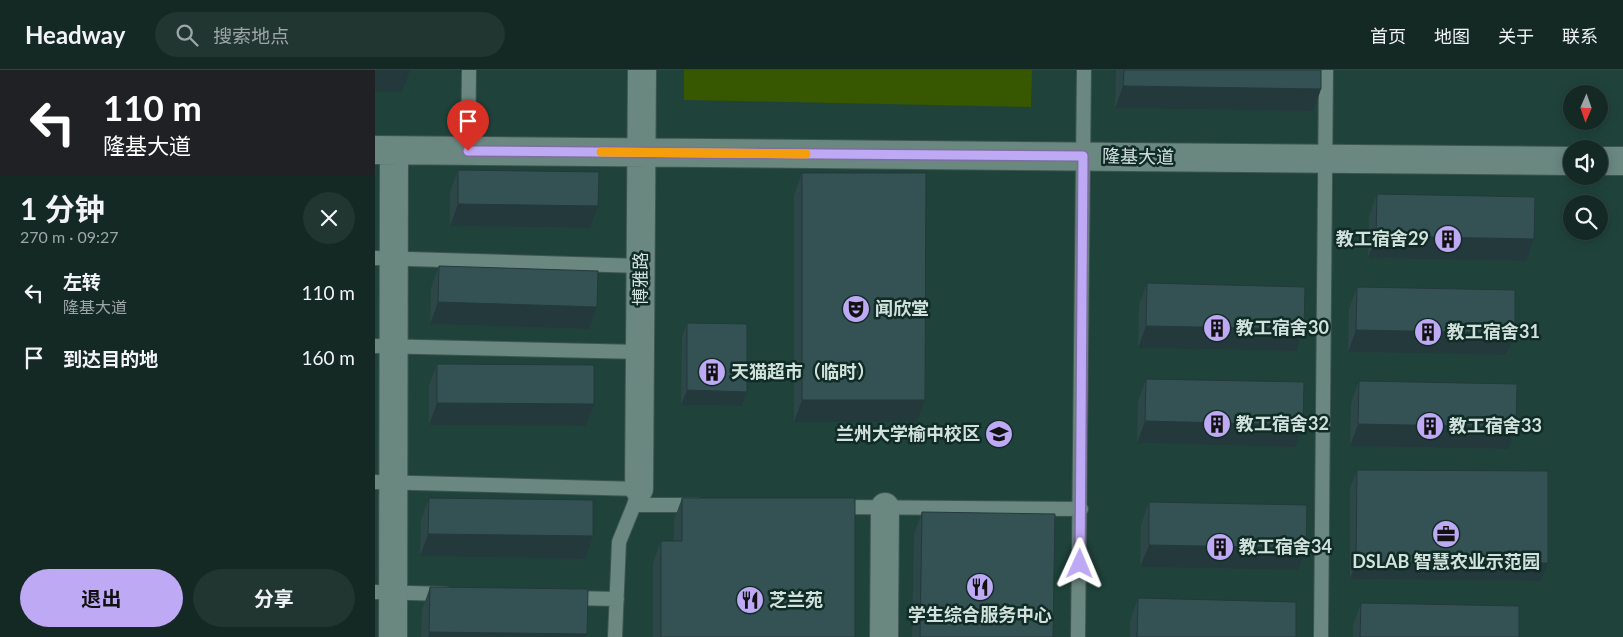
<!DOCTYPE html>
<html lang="zh">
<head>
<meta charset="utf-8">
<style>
	body { margin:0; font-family:Lato,"Noto Sans SC",sans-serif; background:#213531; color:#f1f3f6; height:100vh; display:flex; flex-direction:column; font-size:19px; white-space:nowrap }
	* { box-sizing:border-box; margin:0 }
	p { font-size:16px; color:#9da6a6 }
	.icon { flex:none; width:28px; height:28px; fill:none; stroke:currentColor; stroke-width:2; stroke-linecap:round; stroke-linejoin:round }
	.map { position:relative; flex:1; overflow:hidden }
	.sheet { display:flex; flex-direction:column; background:#142924; width:375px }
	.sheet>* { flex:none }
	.hud { background:#202124; color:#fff; overflow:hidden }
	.needle { width:32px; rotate:182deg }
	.buttons { position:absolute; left:1188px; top:15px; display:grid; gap:10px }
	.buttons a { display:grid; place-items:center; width:45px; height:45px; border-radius:50%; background:#142924; box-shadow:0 2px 12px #0003,0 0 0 1px #334541; font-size:25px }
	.pin { position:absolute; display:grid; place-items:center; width:42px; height:42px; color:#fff; margin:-51px -21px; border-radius:50% 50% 50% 0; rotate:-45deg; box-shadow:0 0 5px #0007 }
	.pin .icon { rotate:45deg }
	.me { position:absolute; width:55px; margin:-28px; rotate:1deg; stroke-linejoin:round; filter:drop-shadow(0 0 4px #0008) }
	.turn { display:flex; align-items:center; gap:18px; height:105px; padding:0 20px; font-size:22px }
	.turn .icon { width:65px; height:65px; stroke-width:2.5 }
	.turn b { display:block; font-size:35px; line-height:42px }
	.round { display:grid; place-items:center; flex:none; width:52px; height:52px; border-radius:26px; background:#213531 }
	.headline { display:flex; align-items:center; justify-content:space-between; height:85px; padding:0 20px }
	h1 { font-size:30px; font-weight:700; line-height:38px }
	.button { display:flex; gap:10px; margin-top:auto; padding:10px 20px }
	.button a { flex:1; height:58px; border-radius:30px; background:#bea9f5; color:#111; font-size:20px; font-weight:700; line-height:58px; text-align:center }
	.button a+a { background:#213531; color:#f1f3f6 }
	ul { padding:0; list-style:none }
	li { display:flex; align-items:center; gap:15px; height:65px; padding:0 20px }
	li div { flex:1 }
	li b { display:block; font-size:19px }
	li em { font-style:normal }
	header { display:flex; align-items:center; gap:30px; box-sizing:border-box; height:70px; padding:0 25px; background:#142924; border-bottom:1px solid #334541 }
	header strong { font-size:24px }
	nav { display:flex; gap:28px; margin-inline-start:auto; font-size:18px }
	.search { width:350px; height:45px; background:#213531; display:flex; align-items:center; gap:12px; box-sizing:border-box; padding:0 18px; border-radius:28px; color:#9da6a6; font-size:19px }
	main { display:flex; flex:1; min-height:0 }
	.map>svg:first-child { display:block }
	.built { fill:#1f433b; fill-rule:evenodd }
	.green { fill:#375701 }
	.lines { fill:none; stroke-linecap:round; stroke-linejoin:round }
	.lane-casing { stroke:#3d554f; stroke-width:16 }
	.street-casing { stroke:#3d554f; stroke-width:30 }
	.lane { stroke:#6a8780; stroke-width:14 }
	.street { stroke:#6a8780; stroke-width:28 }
	.wall { fill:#2d4748 }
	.shaded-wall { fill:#24393b }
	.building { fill:#345254; stroke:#24393b }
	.route-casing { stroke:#7c6e9f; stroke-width:12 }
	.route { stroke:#bea9f5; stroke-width:9 }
	.slow { stroke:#f59e0b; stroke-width:9 }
	.labels { text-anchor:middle; stroke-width:5; stroke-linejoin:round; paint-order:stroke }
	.street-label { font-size:18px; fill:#d1e1dc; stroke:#112c26 }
	.poi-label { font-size:18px; font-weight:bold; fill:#d1e1dc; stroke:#112c26; text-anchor:start }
</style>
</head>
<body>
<header>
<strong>Headway</strong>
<div class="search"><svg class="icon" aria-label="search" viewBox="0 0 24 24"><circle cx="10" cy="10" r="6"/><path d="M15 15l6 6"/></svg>搜索地点</div>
<nav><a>首页</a><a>地图</a><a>关于</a><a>联系</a></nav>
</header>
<main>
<section class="sheet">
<div class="hud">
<div class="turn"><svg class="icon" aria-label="left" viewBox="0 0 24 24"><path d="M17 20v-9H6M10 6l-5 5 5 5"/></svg><div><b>110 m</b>隆基大道</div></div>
</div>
<div class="headline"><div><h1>1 分钟</h1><p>270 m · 09:27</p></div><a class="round"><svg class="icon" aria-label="close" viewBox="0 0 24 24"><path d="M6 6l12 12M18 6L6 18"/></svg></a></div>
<ul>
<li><svg class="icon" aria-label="left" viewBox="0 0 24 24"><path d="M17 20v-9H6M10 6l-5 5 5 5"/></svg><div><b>左转</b><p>隆基大道</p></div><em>110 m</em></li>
<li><svg class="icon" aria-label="arrive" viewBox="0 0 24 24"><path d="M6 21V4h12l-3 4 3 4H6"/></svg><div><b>到达目的地</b></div><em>160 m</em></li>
</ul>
<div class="button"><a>退出</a><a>分享</a></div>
</section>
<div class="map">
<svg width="1248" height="567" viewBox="0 0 1248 567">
	<rect width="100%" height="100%" fill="#1b3730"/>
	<!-- built -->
	<path class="built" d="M 0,0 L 1248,0 L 1248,567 L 0,567 ZM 1196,24 L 1224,24 L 1224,51 L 1196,51 ZM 1196,79 L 1224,79 L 1224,106 L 1196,106 ZM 1196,134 L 1224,134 L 1224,161 L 1196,161 Z"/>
	<!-- green -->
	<path class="green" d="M 309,0 L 657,0 L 656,37 L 309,30 Z"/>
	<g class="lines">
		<!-- lane casing -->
		<g class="lane-casing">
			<path id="lane" d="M 93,81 L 94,0
				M 0,188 L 266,196
				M 0,276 L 266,282
				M 0,412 L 264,419 L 259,435 L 322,435
				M 463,437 L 706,439
				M 0,522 L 71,524
				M 195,528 L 242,529
				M 240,567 L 244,472 L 259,435
				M 703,567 L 709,0
				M 946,567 L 951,0"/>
		</g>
		<!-- street casing -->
		<g class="street-casing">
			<path id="street" d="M 0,80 L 1196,91
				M 1224,91 L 1248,91
				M 264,419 L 267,0
				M 18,567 L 19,81
				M 509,567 L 510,437"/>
		</g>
		<!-- lane -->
		<use href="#lane" class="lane"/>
		<!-- street -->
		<use href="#street" class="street"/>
	</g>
	<!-- wall -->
	<path class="wall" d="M 741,0 L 946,0 L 946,19 L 938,41 L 740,38 Z
		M 83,100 L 215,158 L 75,156 L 75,122 Z
		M 427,103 L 550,330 L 542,352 L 419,352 L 419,125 Z
		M 1002,124 L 1159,169 L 1151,191 L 993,188 L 994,146 Z
		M 64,196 L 222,237 L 214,259 L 55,254 L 56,218 Z
		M 772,213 L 921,281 L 763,278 L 764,235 Z
		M 982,217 L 1131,285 L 973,282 L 974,239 Z
		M 312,253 L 372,322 L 367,336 L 306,335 L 307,267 Z
		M 62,294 L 219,334 L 211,356 L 54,355 L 54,316 Z
		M 771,309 L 920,377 L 762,373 L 763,331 Z
		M 984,311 L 1133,379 L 975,376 L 976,333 Z
		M 982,400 L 1173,493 L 1166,511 L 975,509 L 975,418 Z
		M 54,428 L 210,489 L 45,486 L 46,450 Z
		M 307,428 L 480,567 L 278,567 L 278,493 L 286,471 L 299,471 L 299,450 Z
		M 774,432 L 923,500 L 765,497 L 766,455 Z
		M 547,442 L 678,567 L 537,567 L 539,464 Z
		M 55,517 L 211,567 L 46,567 L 47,540 Z
		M 763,528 L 921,567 L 755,567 L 755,551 Z
		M 986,533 L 1144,567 L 978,567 L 978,555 Z"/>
	<!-- shaded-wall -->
	<path class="shaded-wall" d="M 0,0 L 35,0 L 27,22 L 0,22 Z
		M 748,16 L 946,19 L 938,41 L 740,38 Z
		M 83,134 L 223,136 L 215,158 L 75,156 Z
		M 1001,166 L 1159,169 L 1151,191 L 993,188 Z
		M 63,232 L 222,237 L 214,259 L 55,254 Z
		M 771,256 L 929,259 L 921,281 L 763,278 Z
		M 981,260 L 1140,263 L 1131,285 L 973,282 Z
		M 312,320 L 372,322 L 367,336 L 306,335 Z
		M 427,330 L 550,330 L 542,352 L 419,352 Z
		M 62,333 L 219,334 L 211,356 L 54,355 Z
		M 770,351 L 928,355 L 920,377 L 762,373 Z
		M 983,354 L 1141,357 L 1133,379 L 975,376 Z
		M 53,464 L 218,466 L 210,489 L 45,486 Z
		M 774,475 L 931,478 L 923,500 L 765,497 Z
		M 981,492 L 1173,493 L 1166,511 L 975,509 Z
		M 54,562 L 212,564 L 211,567 L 53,567 Z"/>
	<!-- building -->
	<path class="building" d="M 749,0 L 946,0 L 946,19 L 748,16 Z
		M 83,100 L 224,102 L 223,136 L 83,134 Z
		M 427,103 L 551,103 L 550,330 L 427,330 Z
		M 1002,124 L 1160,127 L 1159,169 L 1001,166 Z
		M 64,196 L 223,201 L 222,237 L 63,232 Z
		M 772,213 L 930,217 L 929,259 L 771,256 Z
		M 982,217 L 1140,220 L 1140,263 L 981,260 Z
		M 312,253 L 372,254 L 372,322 L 312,320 Z
		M 62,294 L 219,295 L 219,334 L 62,333 Z
		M 771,309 L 929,312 L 928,355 L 770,351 Z
		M 984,311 L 1142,314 L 1141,357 L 983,354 Z
		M 982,400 L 1173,401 L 1173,493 L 981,492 Z
		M 54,428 L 218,430 L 218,466 L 53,464 Z
		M 307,428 L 480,428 L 480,567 L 286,567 L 286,471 L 307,471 Z
		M 774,432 L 932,435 L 931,478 L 774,475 Z
		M 547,442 L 680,444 L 678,567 L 545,567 Z
		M 55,517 L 213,519 L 212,564 L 54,562 Z
		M 763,528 L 921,532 L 921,567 L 762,567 Z
		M 986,533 L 1144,536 L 1144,567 L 985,567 Z"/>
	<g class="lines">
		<!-- route casing -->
		<g class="route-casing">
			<path id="route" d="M 93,81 L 708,86 L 705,494"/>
		</g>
		<!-- route -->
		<use href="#route" class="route"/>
		<!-- slow -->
		<path class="slow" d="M 226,82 L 431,84"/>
	</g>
	<!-- icons -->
	<defs>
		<g id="building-disc" transform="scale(1.4375)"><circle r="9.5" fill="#bea9f5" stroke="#112c26"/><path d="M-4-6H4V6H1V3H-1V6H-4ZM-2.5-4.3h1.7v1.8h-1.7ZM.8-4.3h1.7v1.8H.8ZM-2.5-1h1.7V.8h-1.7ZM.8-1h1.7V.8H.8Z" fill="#111"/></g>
		<g id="theatre-disc" transform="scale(1.4375)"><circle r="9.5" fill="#bea9f5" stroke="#112c26"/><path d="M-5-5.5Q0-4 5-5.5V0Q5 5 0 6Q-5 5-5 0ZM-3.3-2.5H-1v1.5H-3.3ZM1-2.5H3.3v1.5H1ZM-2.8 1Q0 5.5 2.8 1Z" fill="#111"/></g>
		<g id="university-disc" transform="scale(1.4375)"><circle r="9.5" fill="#bea9f5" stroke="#112c26"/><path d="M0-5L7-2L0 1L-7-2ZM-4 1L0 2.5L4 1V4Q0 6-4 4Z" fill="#111"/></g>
		<g id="office-disc" transform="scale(1.4375)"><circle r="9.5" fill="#bea9f5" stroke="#112c26"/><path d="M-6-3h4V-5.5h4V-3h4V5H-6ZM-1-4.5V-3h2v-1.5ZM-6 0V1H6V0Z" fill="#111"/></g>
		<g id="restaurant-disc" transform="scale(1.4375)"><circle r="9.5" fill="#bea9f5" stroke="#112c26"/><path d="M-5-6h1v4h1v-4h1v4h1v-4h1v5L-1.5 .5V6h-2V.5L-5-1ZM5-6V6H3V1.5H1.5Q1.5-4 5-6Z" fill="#111"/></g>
	</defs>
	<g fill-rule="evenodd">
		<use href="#building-disc" x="1073" y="169"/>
		<use href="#theatre-disc" x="481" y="239"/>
		<use href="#building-disc" x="842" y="258"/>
		<use href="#building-disc" x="1053" y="262"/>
		<use href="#building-disc" x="337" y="302"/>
		<use href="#building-disc" x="842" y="354"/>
		<use href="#building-disc" x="1055" y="356"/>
		<use href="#university-disc" x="624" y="364"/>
		<use href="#office-disc" x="1071" y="464"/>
		<use href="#building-disc" x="845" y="477"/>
		<use href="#restaurant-disc" x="605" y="517"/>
		<use href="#restaurant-disc" x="375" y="530"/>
	</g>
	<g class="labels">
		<!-- street labels -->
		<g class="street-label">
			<text transform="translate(763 87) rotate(1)" y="6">隆基大道</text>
			<text transform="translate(266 209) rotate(-90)" y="6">博雅路</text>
		</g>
		<!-- poi labels -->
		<g class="poi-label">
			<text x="1054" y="175" text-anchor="end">教工宿舍29</text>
			<text x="500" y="245">闻欣堂</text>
			<text x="861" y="264">教工宿舍30</text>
			<text x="1072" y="268">教工宿舍31</text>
			<text x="356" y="308">天猫超市（临时）</text>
			<text x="861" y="360">教工宿舍32</text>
			<text x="1074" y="362">教工宿舍33</text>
			<text x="605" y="370" text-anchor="end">兰州大学榆中校区</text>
			<text x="864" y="483">教工宿舍34</text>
			<text x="1071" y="498" text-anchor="middle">DSLAB 智慧农业示范园</text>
			<text x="394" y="536">芝兰苑</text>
			<text x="605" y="551" text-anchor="middle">学生综合服务中心</text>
		</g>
	</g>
</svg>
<div class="buttons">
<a><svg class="needle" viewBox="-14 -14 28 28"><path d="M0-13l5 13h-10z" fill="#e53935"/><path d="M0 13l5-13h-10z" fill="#9da6a6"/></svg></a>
<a><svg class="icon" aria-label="sound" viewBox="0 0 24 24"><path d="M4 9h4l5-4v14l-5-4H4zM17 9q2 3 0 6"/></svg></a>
<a><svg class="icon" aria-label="search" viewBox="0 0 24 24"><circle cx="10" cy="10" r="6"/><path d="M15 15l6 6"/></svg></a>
</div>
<div class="pin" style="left:93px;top:81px;background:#d93025"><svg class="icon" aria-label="arrive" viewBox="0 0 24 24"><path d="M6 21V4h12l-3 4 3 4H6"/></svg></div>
<svg class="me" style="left:705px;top:494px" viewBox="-20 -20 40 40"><path d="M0-17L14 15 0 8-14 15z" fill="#bea9f5" stroke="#fff" stroke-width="4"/></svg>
</div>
</main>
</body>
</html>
